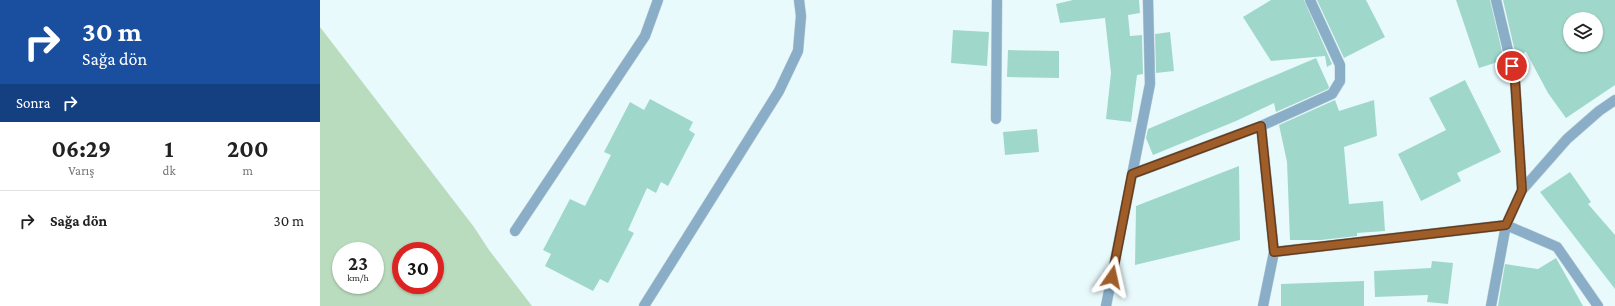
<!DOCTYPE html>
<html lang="tr">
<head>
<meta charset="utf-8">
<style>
	body { margin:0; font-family:"Crimson Pro",serif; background:#f2f2f2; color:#222; height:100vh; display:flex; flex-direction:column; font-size:15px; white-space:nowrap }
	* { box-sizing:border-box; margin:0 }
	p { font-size:13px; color:#767676 }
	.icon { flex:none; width:22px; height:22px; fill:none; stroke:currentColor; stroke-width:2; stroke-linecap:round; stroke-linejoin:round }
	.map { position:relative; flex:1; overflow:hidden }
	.panel { display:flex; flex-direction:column; background:#fff; width:320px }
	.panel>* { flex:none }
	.banner { background:#1a4fa0; color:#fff; overflow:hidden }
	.controls { position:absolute; left:1243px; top:12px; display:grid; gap:8px }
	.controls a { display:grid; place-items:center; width:40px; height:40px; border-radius:50%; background:#fff; box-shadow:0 1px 3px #0004; font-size:20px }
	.speed { position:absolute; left:12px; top:242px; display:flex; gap:8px; font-size:20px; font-weight:700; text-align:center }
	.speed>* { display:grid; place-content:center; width:52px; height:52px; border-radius:50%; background:#fff; box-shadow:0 1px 3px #0004; line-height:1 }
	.speed small { font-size:10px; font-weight:400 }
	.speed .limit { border:6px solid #d22; background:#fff; color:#111 }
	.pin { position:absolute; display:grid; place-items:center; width:34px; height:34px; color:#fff; margin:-17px; border:2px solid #fff; border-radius:50%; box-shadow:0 1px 4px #0007 }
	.me { position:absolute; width:44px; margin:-22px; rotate:11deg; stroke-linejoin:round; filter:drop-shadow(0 0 3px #0008) }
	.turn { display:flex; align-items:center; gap:14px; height:84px; padding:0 16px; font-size:18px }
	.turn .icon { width:52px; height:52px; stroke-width:2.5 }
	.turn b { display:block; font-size:28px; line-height:34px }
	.then { display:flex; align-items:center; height:38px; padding:0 16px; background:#0003; gap:8px; font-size:15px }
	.eta { display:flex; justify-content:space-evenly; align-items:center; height:68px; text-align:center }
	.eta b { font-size:24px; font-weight:700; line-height:28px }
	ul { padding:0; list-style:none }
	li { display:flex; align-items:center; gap:12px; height:60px; padding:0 16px; border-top:1px solid #e0e0e0 }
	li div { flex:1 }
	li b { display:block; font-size:15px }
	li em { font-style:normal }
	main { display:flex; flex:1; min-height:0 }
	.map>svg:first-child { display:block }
	.green { fill:#badcbe; fill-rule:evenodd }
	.building { fill:#9fd8cb; fill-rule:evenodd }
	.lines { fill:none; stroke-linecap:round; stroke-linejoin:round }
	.minor-casing { stroke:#c5d4d7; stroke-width:11 }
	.minor { stroke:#8aaec8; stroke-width:10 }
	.route-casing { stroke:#673c1b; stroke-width:10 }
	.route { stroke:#9f5d29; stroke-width:7 }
</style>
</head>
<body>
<main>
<section class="panel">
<div class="banner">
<div class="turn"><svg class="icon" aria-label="right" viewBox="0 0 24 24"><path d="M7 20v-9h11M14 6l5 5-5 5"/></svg><div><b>30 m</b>Sağa dön</div></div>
<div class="then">Sonra<svg class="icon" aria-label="right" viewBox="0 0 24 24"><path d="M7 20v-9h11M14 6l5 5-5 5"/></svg></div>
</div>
<div class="eta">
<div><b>06:29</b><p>Varış</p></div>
<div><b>1</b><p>dk</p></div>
<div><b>200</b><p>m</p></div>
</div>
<ul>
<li><svg class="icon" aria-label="right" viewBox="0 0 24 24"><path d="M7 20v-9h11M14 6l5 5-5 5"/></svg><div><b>Sağa dön</b></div><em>30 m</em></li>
</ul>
</section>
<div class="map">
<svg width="1295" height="306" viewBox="0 0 1295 306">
	<rect width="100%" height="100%" fill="#e9fafd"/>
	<!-- green -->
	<path class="green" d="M 0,27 L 154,227 L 169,250 L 212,306 L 0,306 ZM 21,251 L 55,251 L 55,285 L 21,285 ZM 81,251 L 115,251 L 115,285 L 81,285 Z"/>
	<!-- building -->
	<path class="building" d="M 753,0 L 819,0 L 820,13 L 808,15 L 810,36 L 822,35 L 823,74 L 817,75 L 811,122 L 786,119 L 791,73 L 785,18 L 740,23 L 736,4 Z
		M 951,0 L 984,0 L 1012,64 L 1007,67 L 1005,56 L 951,61 L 923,17 Z
		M 997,0 L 1046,0 L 1065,37 L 1024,58 Z
		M 1136,0 L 1170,0 L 1184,60 L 1159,68 Z
		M 1183,0 L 1295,0 L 1295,85 L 1246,118 L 1228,93 L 1206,52 L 1196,56 ZM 1250,19 L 1276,19 L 1276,45 L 1250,45 Z
		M 633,30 L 669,32 L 667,66 L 631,63 Z
		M 850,32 L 854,71 L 836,73 L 835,34 Z
		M 688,50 L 739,51 L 739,78 L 687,77 Z
		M 996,58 L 1009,87 L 1008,89 L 956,112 L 954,103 L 916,121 L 833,155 L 826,138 L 828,129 Z
		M 1145,80 L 1181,152 L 1137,173 L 1141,181 L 1101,201 L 1078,154 L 1126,130 L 1109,98 Z
		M 330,99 L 373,122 L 369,130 L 375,134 L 348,186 L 341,182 L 336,193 L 327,188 L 308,230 L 314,233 L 288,283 L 280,279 L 273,291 L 225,266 L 231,254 L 223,250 L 250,199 L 265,206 L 291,155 L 284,152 L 310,102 L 324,110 Z
		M 1015,100 L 1019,111 L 1054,100 L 1057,136 L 1024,147 L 1029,204 L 1063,201 L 1065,231 L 1037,233 L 1037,236 L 1001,240 L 970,240 L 967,162 L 959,125 Z
		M 717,129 L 719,152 L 685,155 L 683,132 Z
		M 919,166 L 920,240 L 815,265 L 816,206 Z
		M 1250,172 L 1271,202 L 1268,204 L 1295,235 L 1295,289 L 1220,192 Z
		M 1236,258 L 1263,306 L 1178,306 L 1185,264 L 1218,269 Z
		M 1112,261 L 1133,263 L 1128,304 L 1107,302 L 1108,295 L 1055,297 L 1054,271 L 1111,268 Z
		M 1044,281 L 1044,306 L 961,306 L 961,284 Z"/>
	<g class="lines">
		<!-- minor casing -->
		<g class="minor-casing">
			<path id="minor" d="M 1176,0 L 1195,80 L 1202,190
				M 676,119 L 677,0
				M 941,126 L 954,252 L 943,306
				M 812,174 L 941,126 L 1012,94 L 1020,81 L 1020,65 L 990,0
				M 195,231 L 325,36 L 338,0
				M 954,252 L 1186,225 L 1237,247 L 1278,306
				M 324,306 L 459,91 L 478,51 L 481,16 L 479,0
				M 786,306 L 830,84 L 828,0
				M 1171,306 L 1186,225 L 1202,190 L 1247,139 L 1279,111 L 1295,100"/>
		</g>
		<!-- minor -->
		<use href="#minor" class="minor"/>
	</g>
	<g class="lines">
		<!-- route casing -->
		<g class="route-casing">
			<path id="route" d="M 792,277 L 812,174 L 941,126 L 954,252 L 1186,225 L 1202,190 L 1195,80 L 1192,66"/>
		</g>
		<!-- route -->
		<use href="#route" class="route"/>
	</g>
</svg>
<div class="controls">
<a><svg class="icon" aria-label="layers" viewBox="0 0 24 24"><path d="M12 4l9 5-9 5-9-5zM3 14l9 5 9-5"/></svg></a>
</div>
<div class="speed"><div>23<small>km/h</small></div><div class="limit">30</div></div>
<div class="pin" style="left:1192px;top:66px;background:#d93025"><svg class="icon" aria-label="arrive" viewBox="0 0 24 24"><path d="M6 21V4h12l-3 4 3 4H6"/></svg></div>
<svg class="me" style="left:792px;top:277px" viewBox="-20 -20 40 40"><path d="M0-17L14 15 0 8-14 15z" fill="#9f5d29" stroke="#fff" stroke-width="4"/></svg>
</div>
</main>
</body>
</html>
